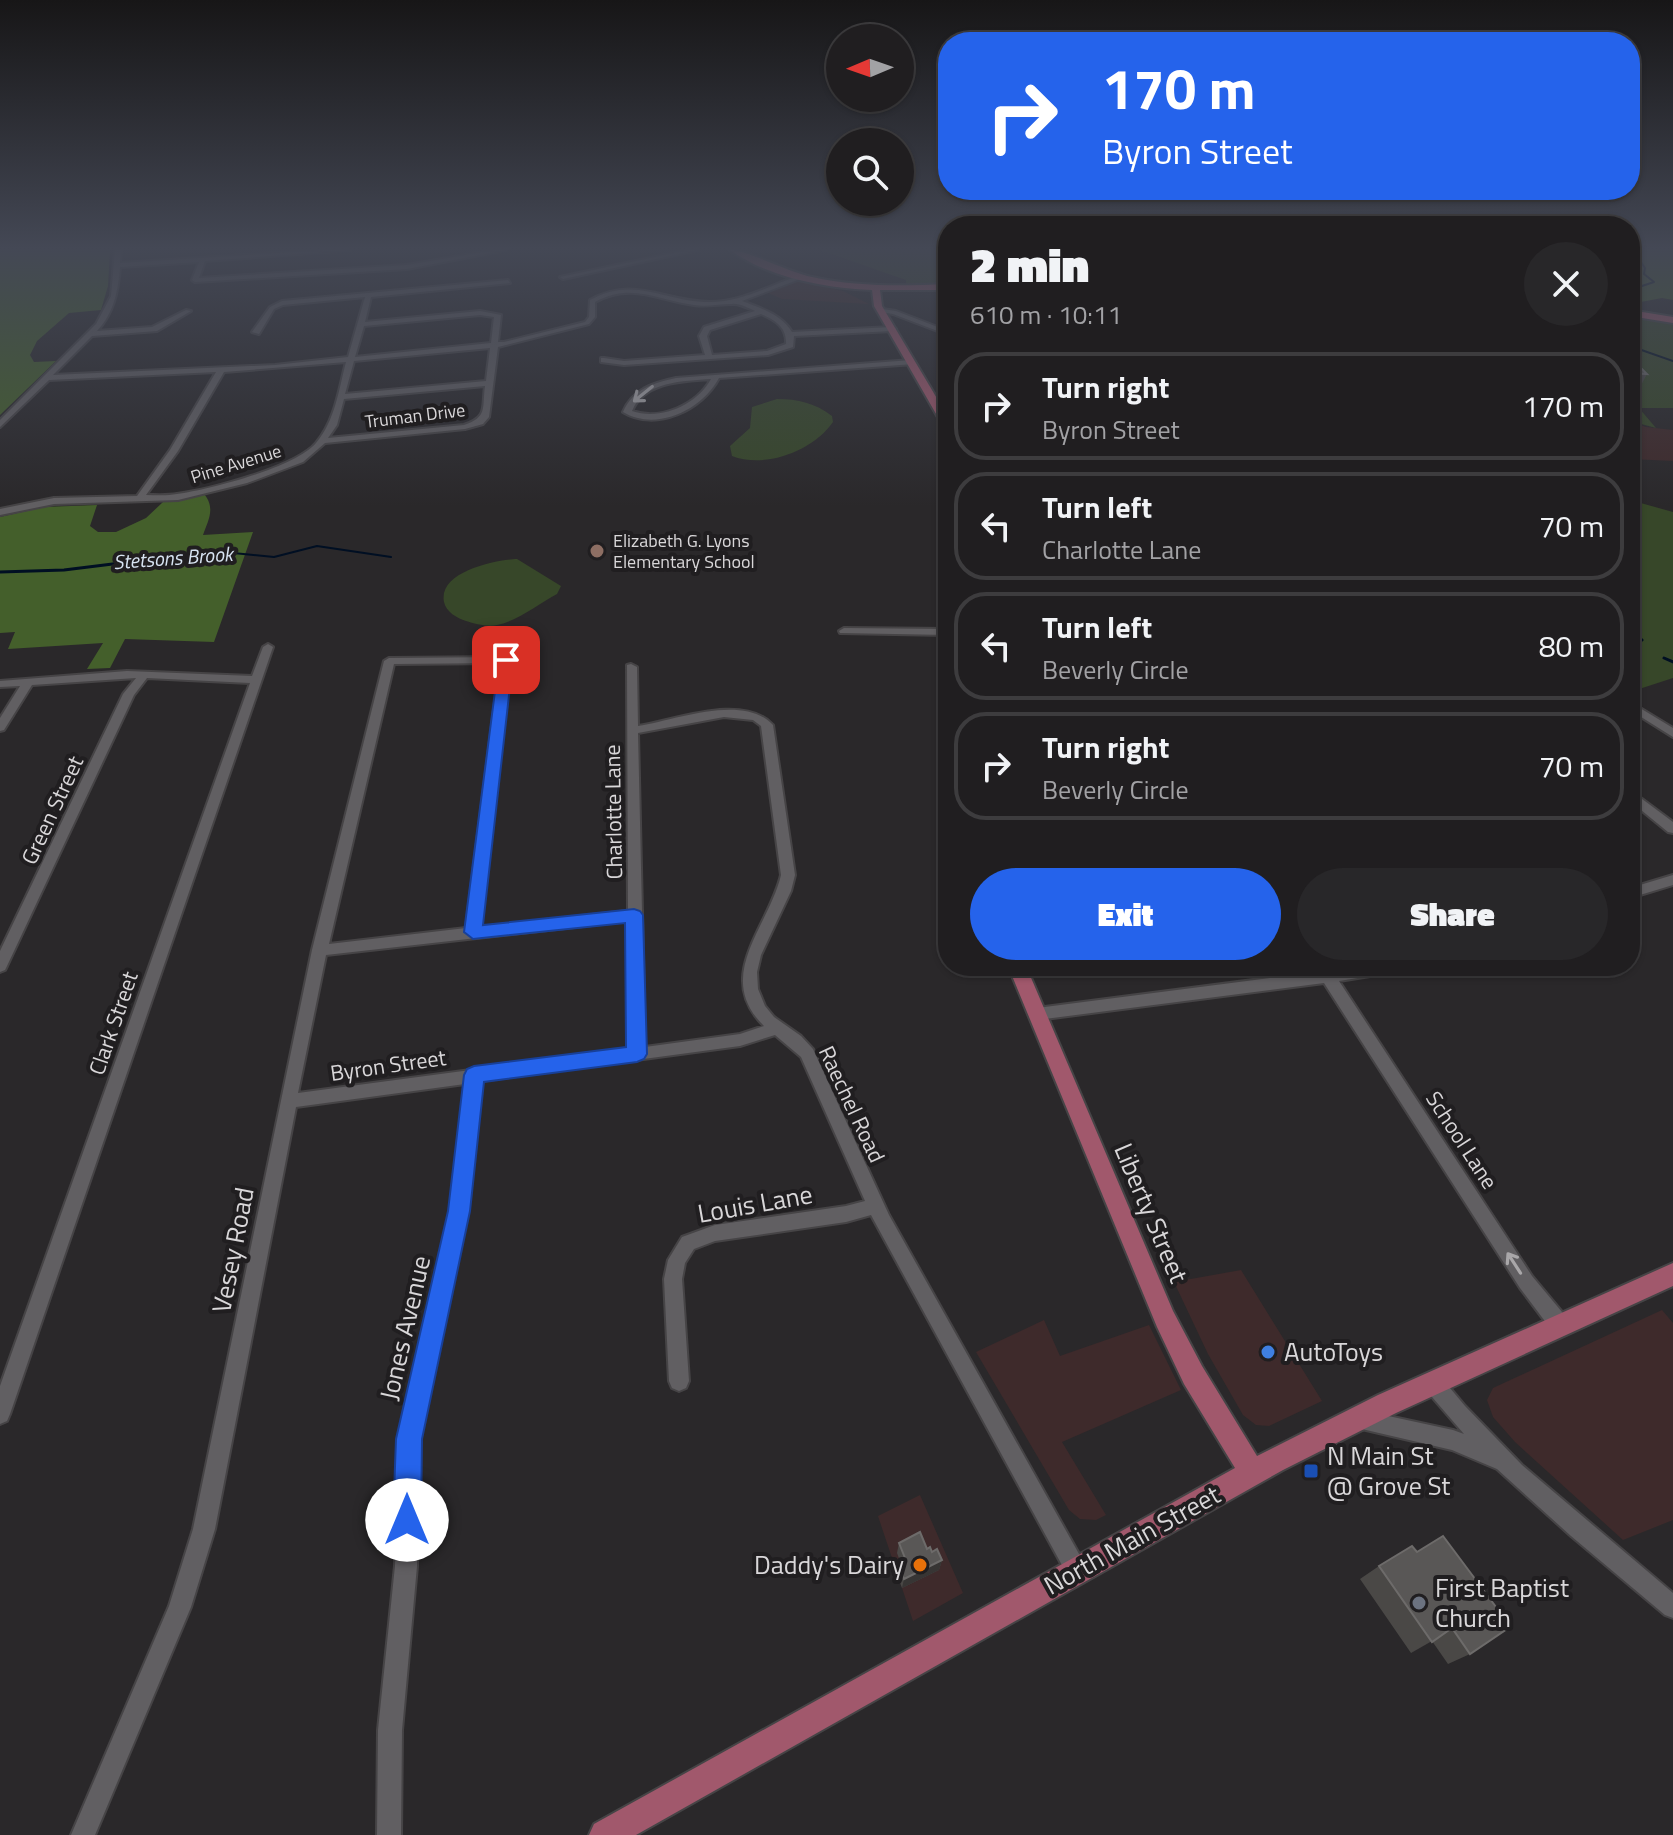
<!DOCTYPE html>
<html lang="en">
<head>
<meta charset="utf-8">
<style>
	body { margin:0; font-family:"Titillium Web",sans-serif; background:#282729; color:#f1f3f6; height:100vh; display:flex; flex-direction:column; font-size:30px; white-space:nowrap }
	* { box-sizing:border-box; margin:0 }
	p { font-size:26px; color:#a2a2a5 }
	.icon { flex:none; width:44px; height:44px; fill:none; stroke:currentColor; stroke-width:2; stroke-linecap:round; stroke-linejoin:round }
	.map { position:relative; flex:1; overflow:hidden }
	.side { position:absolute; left:938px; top:216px; width:702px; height:760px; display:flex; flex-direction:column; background:#201e20; border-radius:32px; box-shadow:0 2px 6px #0004,0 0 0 2px #3d3c3e }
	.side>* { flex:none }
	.hud { position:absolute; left:938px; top:32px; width:702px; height:168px; border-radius:32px; box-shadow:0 2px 6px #0004,0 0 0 2px #3d3c3e; background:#2563eb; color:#fff; overflow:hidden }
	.needle { width:52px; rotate:268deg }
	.buttons { position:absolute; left:826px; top:24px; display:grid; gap:16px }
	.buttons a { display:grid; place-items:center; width:88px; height:88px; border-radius:50%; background:#201e20; box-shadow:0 2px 6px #0004,0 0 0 2px #3d3c3e; font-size:40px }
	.pin { position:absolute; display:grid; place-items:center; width:68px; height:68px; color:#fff; margin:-34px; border-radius:16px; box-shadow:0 4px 12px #0006 }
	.me { position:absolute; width:88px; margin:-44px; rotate:0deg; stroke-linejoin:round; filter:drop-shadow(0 0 6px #0008) }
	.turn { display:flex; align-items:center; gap:28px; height:168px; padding:0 32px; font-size:36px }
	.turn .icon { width:104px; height:104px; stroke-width:2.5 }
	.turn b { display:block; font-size:56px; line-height:68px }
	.round { display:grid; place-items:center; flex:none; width:84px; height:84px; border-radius:42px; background:#282729 }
	.head { display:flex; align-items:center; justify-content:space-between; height:136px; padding:0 32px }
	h1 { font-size:48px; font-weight:800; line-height:60px }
	.action { display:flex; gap:16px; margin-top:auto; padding:16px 32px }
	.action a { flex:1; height:92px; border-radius:48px; background:#2563eb; color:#fff; font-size:32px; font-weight:800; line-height:92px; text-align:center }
	.action a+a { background:#282729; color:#f1f3f6 }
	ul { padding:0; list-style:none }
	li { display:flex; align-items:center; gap:24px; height:108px; margin:0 16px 12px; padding:0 16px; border:4px solid #3d3c3e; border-radius:32px }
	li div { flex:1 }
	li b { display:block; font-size:30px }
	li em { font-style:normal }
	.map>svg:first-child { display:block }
	.commercial { fill:#3e2a2b }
	.green { fill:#374729 }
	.forest { fill:#445f2b }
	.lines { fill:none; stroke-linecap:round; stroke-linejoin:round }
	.stream-far1 { stroke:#000f23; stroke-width:2 }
	.stream { stroke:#000f23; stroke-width:3 }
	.minor-casing { stroke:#464446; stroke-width:4 }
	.major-casing { stroke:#464446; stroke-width:4 }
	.minor { fill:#615f62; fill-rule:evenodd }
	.major { fill:#a1586c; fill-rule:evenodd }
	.wall { fill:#4a4846 }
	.shaded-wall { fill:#373534 }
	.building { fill:#595756; stroke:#6d6b6a; stroke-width:2 }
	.oneway { stroke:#a9a7a9 }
	.route { fill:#2563eb; stroke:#184099; stroke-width:2 }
	.education-dot { fill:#8d6e63; stroke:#201e20; stroke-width:3 }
	.shop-dot { fill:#3f7fe0; stroke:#201e20; stroke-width:3 }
	.transit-dot { fill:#1a4fb4; stroke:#201e20; stroke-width:3 }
	.food-dot { fill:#e8710a; stroke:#201e20; stroke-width:3 }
	.worship-dot { fill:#6b7280; stroke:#201e20; stroke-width:3 }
	.labels { text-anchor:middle; stroke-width:8; stroke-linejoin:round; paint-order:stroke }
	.far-street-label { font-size:18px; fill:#d9d7d9; stroke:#201e20 }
	.far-poi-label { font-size:18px; fill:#d9d7d9; stroke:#201e20; text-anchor:start }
	.far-water-label { font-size:20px; font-style:italic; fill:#d8e4f2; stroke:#201e20 }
	.street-label { font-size:22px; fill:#d9d7d9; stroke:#201e20 }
	.near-street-label { font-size:26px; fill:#d9d7d9; stroke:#201e20 }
	.near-poi-label { font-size:26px; fill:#d9d7d9; stroke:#201e20; text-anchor:start }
</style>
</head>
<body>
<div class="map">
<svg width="1673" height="1835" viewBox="0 0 1673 1835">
	<rect width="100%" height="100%" fill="#2a282a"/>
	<!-- commercial -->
	<path class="commercial" d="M 798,281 L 843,291 L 869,304 L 782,299 L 768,293 Z
		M 1630,421 L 1646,427 L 1673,430 L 1673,461 L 1630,459 Z
		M 1241,1270 L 1322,1401 L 1269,1426 L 1256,1425 L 1243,1415 L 1208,1354 L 1174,1282 Z
		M 1662,1310 L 1673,1323 L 1673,1520 L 1623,1540 L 1515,1442 L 1493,1417 L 1487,1400 L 1493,1388 Z
		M 1044,1320 L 1060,1356 L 1149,1325 L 1181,1390 L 1062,1442 L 1106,1515 L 1096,1520 L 1080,1519 L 1069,1510 L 976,1352 Z
		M 920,1495 L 963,1593 L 913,1621 L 878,1516 Z"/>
	<!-- green -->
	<path class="green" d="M 820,250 L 948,250 L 948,283 L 906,285 L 906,280 Z
		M 1630,316 L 1673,323 L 1673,408 L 1639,408 L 1656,428 L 1630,421 Z
		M 777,399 C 798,399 815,403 832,416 L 833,422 C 813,451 765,469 732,456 L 730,446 L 750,428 L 752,407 Z
		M 1630,500 L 1673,512 L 1673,678 L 1630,692 Z
		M 517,559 L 561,586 L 557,594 C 540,603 516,622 497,625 C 488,627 475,624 466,621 C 457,618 446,612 444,602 C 438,571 497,560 517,559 Z"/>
	<!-- forest -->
	<path class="forest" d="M 0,250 L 110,250 L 108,286 L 101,310 L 69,313 L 37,341 L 30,355 L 34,362 L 56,361 L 0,415 Z
		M 1630,250 L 1673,250 L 1673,300 L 1662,298 L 1630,304 Z
		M 204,494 C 216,508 208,521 203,535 L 253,532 L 214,642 L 125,639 L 110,668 L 87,669 L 103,643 L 8,649 L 15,632 L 0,633 L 0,517 L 44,507 L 97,505 L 90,526 L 98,532 L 116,532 L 146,518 L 163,502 Z"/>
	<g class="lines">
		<!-- stream-far1 -->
		<path class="stream-far1" d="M 1630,290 L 1654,282 L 1644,274 L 1645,268 L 1633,250
			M 1630,346 L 1673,361
			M 137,561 L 191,558 L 223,552 L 274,557 L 317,546 L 391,557"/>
		<!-- stream -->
		<path class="stream" d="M 0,572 L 64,570 L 153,559
			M 1630,629 L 1642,640
			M 1664,658 L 1673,662"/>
		<!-- minor casing -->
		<g class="minor-casing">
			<path id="minor" d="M 115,250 L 121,250 L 120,263 L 325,250 L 350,250 L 205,261 L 199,278 L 407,265 L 495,250 L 506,250 L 407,269 L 195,282 L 192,280 L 199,262 L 120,267 C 118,291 114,313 97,331 L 152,327 L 186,310 L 191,311 L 157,331 L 92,336 L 53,375 L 275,365 L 348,357 L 365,297 L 283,305 L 274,309 L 259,334 L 252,332 L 270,307 L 282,301 L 508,280 L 510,283 L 371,297 L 365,322 L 480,311 L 501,315 L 498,342 L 504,342 L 585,322 L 589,317 L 590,300 C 635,275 664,302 710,302 C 741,302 769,286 798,276 L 800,279 L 742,301 C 760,308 781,314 792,332 L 892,327 L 896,329 L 892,331 L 794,336 L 793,347 L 768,355 L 624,365 L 601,362 L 601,358 L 604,358 L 624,361 L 705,355 L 699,336 L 704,327 L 755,311 C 748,308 739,303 732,304 C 719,304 707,307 694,305 C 657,300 632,282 595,302 L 595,317 L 589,324 L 498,347 L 489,417 L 483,424 L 465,429 L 325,443 L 303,462 L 247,483 L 178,500 L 54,504 L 0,515 L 0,509 L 54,498 L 137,496 L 170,450 L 216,372 L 49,380 L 0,427 L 0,420 L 96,324 L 111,296 ZM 761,314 C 775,320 787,327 786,344 L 767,351 L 712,355 L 707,336 L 710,330 ZM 480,315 L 494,317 L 491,343 L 355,357 L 364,326 ZM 490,348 L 486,381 L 345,394 L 354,361 ZM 346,362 C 339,389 335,421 316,443 C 296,467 209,490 177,494 C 167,496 156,495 146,495 L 178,451 L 224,372 ZM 485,386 C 482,408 488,417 464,425 L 328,438 L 337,425 L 344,399 Z
				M 688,250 L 698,250 L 563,279 L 560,277 Z
				M 882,309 L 896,311 L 948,331 L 948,335 L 893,314 L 880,312 Z
				M 911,360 L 915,362 L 914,364 L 719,378 C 702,410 656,432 623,412 C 633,389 653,383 676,378 ZM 711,379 C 697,405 660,421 632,411 C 644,381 684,381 711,379 Z
				M 844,628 L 948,629 L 948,635 L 840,633 L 839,631 Z
				M 268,644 L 273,647 L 10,1414 L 7,1421 L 0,1424 L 0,1386 L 250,683 L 147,678 L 134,695 L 7,966 L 5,970 L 0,972 L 0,951 L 123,694 L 136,678 L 32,685 L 4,730 L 0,731 L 0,718 L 20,686 L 0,687 L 0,681 L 127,671 L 252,676 L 263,647 Z
				M 506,657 L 511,660 L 481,927 L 628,911 L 627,665 L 631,664 L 637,667 L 638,726 C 676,720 743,693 773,725 L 795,875 L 791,891 L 761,955 L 757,972 L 758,989 L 765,1006 L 774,1017 L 801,1036 L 813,1049 L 889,1215 L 1088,1570 L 1085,1578 L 1077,1581 L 1069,1578 L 871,1215 L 846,1222 L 715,1241 L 694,1249 L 685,1263 L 682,1279 L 689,1381 L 686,1388 L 679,1391 L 672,1388 L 669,1381 L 664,1279 L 668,1260 L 682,1237 L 715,1225 L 846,1206 L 865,1201 L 801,1057 L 775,1035 L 740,1046 L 481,1081 L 468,1211 L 419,1439 L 417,1566 L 402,1730 L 401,1835 L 377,1835 L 378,1730 L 395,1566 L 399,1439 L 450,1211 L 465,1084 L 296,1107 L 215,1529 L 191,1607 L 95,1835 L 71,1835 L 169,1606 L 193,1529 L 312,950 L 384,661 L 389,658 ZM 500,663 L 466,928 L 329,944 L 394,664 ZM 724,717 L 753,720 L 761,726 L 781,875 C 769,927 713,976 764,1026 L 740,1034 L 645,1047 L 638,733 ZM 628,921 L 629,1049 L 298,1093 L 326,955 Z
				M 1630,702 L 1673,728 L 1673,737 L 1630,710 Z
				M 1630,790 L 1673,822 L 1673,833 L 1668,832 L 1630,801 Z
				M 1673,875 L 1673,885 L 1630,898 L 1630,888 Z
				M 1362,966 L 1402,966 L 1400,970 L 1395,972 L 1339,981 L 1532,1276 L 1567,1318 L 1569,1325 L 1567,1332 L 1560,1334 L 1553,1332 L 1520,1288 L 1324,983 L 1037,1020 L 1032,1018 L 1029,1014 L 1032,1010 L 1037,1008 Z
				M 1433,1373 L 1440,1376 L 1465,1406 L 1522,1465 L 1673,1593 L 1673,1618 L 1665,1615 L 1571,1536 L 1497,1469 L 1452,1450 L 1349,1426 L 1346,1419 L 1349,1412 L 1356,1409 L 1453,1430 L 1464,1434 L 1426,1390 L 1423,1383 L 1426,1376 Z"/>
		</g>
		<!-- major casing -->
		<g class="major-casing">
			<path id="major" d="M 730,250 C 744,249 791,273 812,277 C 856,287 903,286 948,284 L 948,290 L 880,290 L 882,306 L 948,417 L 948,429 L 943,426 L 874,306 L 872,290 C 825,288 769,278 730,250 Z
				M 1630,310 L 1673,317 L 1673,323 L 1630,316 Z
				M 1008,966 L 1026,966 L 1173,1311 L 1202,1366 L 1257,1456 L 1378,1395 L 1673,1263 L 1673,1286 L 1396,1413 L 1283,1470 L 636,1835 L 589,1835 L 594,1824 L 1235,1468 L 1184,1384 L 1157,1327 Z"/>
		</g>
		<!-- minor -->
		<use href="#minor" class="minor"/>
		<!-- major -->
		<use href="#major" class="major"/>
	</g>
	<!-- wall -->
	<path class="wall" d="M 1630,357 L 1647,374 L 1637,393 L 1630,393 Z
		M 899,1543 L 927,1549 L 932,1552 L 942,1560 L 939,1570 L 902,1588 L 896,1572 L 897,1562 L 900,1561 L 897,1553 Z
		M 1417,1552 L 1498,1618 L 1470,1654 L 1448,1664 L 1432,1641 L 1411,1653 L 1360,1579 L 1379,1566 Z"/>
	<!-- shaded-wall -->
	<path class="shaded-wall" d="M 942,1560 L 939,1570 L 902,1588 L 904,1579 Z"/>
	<!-- building -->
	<path class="building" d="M 1630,357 L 1647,374 L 1630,373 Z
		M 920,1532 L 927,1549 L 930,1547 L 932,1552 L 937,1549 L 942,1560 L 904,1579 L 897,1562 L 905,1558 L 899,1543 Z
		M 1443,1536 L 1502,1615 L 1498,1618 L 1507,1629 L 1470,1654 L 1452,1628 L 1432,1642 L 1379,1566 L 1412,1546 L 1417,1552 Z"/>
	<!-- one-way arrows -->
	<defs><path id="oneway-shaft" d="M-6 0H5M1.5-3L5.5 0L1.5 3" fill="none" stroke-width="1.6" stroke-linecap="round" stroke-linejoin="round" transform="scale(2)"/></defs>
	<g class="oneway">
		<use href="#oneway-shaft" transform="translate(643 394) rotate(141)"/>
		<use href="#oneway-shaft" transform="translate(1514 1263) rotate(-123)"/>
	</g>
	<!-- sky -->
	<linearGradient id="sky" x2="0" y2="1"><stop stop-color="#171617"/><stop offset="0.49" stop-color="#444855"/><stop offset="1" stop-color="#444855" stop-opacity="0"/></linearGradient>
	<rect width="1673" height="506" fill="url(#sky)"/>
	<!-- route -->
	<path class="route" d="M 506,656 L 513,660 L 483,925 L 634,909 L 640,911 L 643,915 L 647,1054 L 644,1059 L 637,1062 L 484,1082 L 470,1211 L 422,1439 L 421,1520 L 417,1530 L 407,1534 L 397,1530 L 393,1520 L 396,1439 L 448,1211 L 464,1075 L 467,1069 L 474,1066 L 626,1047 L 625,923 L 473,939 L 464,932 L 499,660 Z"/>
	<!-- markers -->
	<circle class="education-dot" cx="597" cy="551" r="8"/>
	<circle class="shop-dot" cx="1268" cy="1352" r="8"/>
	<rect class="transit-dot" x="1303" y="1463" width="16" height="16" rx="4"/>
	<circle class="food-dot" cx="920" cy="1565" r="8"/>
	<circle class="worship-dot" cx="1419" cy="1603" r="8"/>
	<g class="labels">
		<!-- far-street labels -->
		<g class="far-street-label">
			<text transform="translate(415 416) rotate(-7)" y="6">Truman Drive</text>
			<text transform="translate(236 464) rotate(-17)" y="6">Pine Avenue</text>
		</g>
		<!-- far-poi labels -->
		<g class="far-poi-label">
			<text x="613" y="547">Elizabeth G. Lyons<tspan x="613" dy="21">Elementary School</tspan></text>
		</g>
		<!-- far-water labels -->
		<g class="far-water-label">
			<text transform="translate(173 558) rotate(-4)" y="7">Stetsons Brook</text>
		</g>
		<!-- street labels -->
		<g class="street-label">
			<text transform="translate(52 810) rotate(-65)" y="8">Green Street</text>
			<text transform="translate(613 812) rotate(-91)" y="8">Charlotte Lane</text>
			<text transform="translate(113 1023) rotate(-71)" y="8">Clark Street</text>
			<text transform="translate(388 1065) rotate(-8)" y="8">Byron Street</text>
			<text transform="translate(852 1104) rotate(65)" y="8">Raechel Road</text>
			<text transform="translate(1462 1140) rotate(57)" y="8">School Lane</text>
		</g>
		<!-- near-street labels -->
		<g class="near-street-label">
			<text transform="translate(755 1204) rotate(-10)" y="9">Louis Lane</text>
			<text transform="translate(1151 1213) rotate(67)" y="9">Liberty Street</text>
			<text transform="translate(233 1250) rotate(-79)" y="9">Vesey Road</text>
			<text transform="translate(405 1328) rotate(-77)" y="9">Jones Avenue</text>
			<text transform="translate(1132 1540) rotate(-29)" y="9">North Main Street</text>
		</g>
		<!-- near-poi labels -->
		<g class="near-poi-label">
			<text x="1284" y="1361">AutoToys</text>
			<text x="1327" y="1465">N Main St<tspan x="1327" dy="30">@ Grove St</tspan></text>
			<text x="904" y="1574" text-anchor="end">Daddy's Dairy</text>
			<text x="1435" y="1597">First Baptist<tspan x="1435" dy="30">Church</tspan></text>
		</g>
	</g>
</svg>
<div class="buttons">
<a><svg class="needle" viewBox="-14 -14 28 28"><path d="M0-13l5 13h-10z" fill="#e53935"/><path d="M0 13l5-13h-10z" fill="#a2a2a5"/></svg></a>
<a><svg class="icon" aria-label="search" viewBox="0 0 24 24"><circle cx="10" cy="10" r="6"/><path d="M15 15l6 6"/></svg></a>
</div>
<div class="pin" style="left:506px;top:660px;background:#d93025"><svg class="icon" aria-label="arrive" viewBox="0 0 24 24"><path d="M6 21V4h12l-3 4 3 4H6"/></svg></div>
<svg class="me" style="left:407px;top:1520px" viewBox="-20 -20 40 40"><circle r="19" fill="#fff"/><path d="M0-13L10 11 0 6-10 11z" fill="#2563eb"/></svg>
<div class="hud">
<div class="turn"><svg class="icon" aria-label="right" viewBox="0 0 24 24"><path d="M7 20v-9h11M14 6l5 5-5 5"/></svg><div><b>170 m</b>Byron Street</div></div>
</div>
<section class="side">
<div class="head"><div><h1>2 min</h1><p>610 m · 10:11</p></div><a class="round"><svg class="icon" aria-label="close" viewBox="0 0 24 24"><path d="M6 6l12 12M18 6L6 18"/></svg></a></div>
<ul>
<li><svg class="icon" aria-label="right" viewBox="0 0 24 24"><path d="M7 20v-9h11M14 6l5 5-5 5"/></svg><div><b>Turn right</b><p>Byron Street</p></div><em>170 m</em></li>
<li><svg class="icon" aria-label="left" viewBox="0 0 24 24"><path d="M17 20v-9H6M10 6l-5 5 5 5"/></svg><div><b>Turn left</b><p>Charlotte Lane</p></div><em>70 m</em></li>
<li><svg class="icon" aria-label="left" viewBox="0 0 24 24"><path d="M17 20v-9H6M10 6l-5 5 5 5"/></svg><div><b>Turn left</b><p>Beverly Circle</p></div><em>80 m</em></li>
<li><svg class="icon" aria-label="right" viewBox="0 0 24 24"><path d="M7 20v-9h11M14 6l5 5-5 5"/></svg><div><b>Turn right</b><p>Beverly Circle</p></div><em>70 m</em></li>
</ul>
<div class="action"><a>Exit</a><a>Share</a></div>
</section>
</div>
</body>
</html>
